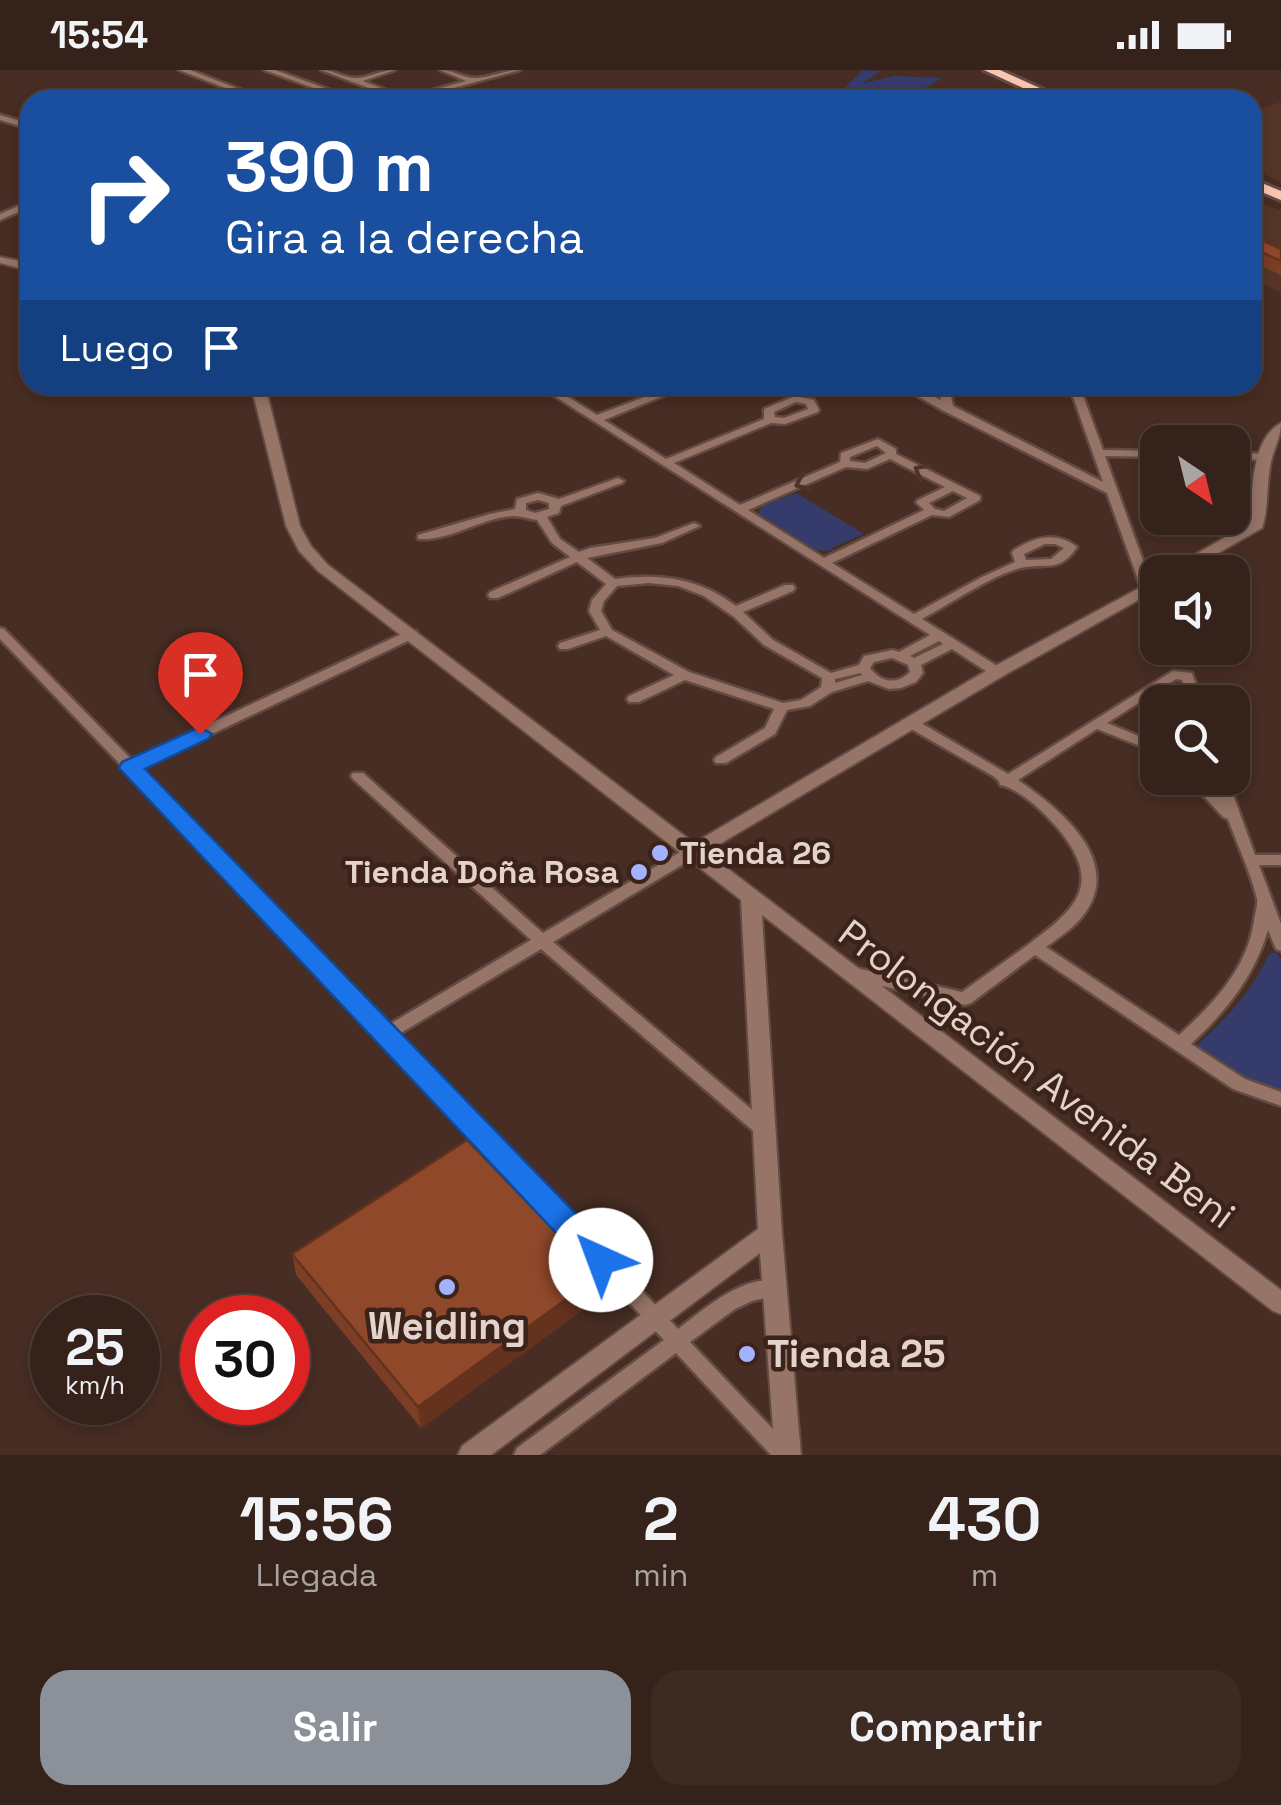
<!DOCTYPE html>
<html lang="es">
<head>
<meta charset="utf-8">
<style>
	body { margin:0; font-family:"Space Grotesk",sans-serif; background:#3d2a23; color:#f1f3f6; height:100vh; display:flex; flex-direction:column; font-size:38px; white-space:nowrap }
	* { box-sizing:border-box; margin:0 }
	p { font-size:32px; color:#aaa4a2 }
	.icon { flex:none; width:55px; height:55px; fill:none; stroke:currentColor; stroke-width:2; stroke-linecap:round; stroke-linejoin:round }
	.map { position:relative; height:1385px; overflow:hidden }
	.panel { display:flex; flex-direction:column; background:#35221a; flex:1 }
	.panel>* { flex:none }
	.hud { position:absolute; left:20px; top:20px; width:1242px; height:305px; border-radius:30px; box-shadow:0 5px 15px #0003,0 0 0 2px #4f3f39; background:#1a4fa0; color:#fff; overflow:hidden }
	.needle { width:65px; rotate:145deg }
	.fabs { position:absolute; left:1140px; top:355px; display:grid; gap:20px }
	.fabs a { display:grid; place-items:center; width:110px; height:110px; border-radius:20px; background:#35221a; box-shadow:0 5px 15px #0003,0 0 0 2px #4f3f39; font-size:50px }
	.speed { position:absolute; left:30px; top:1225px; display:flex; gap:20px; font-size:50px; font-weight:700; text-align:center }
	.speed>* { display:grid; place-content:center; width:130px; height:130px; border-radius:50%; background:#35221a; box-shadow:0 5px 15px #0003,0 0 0 2px #4f3f39; line-height:1 }
	.speed small { font-size:25px; font-weight:400 }
	.speed .limit { border:15px solid #d22; background:#fff; color:#111 }
	.pin { position:absolute; display:grid; place-items:center; width:85px; height:85px; color:#fff; margin:-102px -42px; border-radius:50% 50% 50% 0; rotate:-45deg; box-shadow:0 0 10px #0007 }
	.pin .icon { rotate:45deg }
	.me { position:absolute; width:110px; margin:-55px; rotate:317deg; stroke-linejoin:round; filter:drop-shadow(0 0 8px #0008) }
	.turn { display:flex; align-items:center; gap:35px; height:210px; padding:0 40px; font-size:45px }
	.turn .icon { width:130px; height:130px; stroke-width:2.5 }
	.turn b { display:block; font-size:70px; line-height:85px }
	.then { display:flex; align-items:center; height:95px; padding:0 40px; background:#0003; gap:20px; font-size:38px }
	.eta { display:flex; justify-content:space-evenly; align-items:center; height:170px; text-align:center }
	.eta b { font-size:60px; font-weight:700; line-height:70px }
	.primary-button { display:flex; gap:20px; margin-top:auto; padding:20px 40px }
	.primary-button a { flex:1; height:115px; border-radius:30px; background:#8c9099; color:#fff; font-size:40px; font-weight:700; line-height:115px; text-align:center }
	.primary-button a+a { background:#3d2a23; color:#f1f3f6 }
	.status { display:flex; justify-content:space-between; align-items:center; height:70px; padding:0 50px; background:#35221a; direction:ltr }
	.status svg { height:28px; fill:currentColor }
	.map>svg:first-child { display:block }
	.built { fill:#553528 }
	.green { fill:#353c6c }
	.lines { fill:none; stroke-linecap:round; stroke-linejoin:round }
	.minor-casing { stroke:#634b42; stroke-width:5 }
	.tertiary-casing { stroke:#634b42; stroke-width:4 }
	.trunk-casing { stroke:#634b42; stroke-width:6 }
	.minor { fill:#967467; fill-rule:evenodd }
	.tertiary { fill:#967467; fill-rule:evenodd }
	.trunk { fill:#fac6b2; fill-rule:evenodd }
	.wall { fill:#7c3e25 }
	.shaded-wall { fill:#65321e }
	.building { fill:#90482b; stroke:#65321e; stroke-width:2.5 }
	.oneway { stroke:#4e3329 }
	.route { fill:#1a73e8; stroke:#114b97; stroke-width:2.5 }
	.poi-dot { fill:#a3b2fd; stroke:#3c231a; stroke-width:4 }
	.labels { text-anchor:middle; stroke-width:9; stroke-linejoin:round; paint-order:stroke }
	.poi-label { font-size:32px; font-weight:bold; fill:#e4d3cd; stroke:#3c231a; text-anchor:start }
	.near-street-label { font-size:38px; fill:#e4d3cd; stroke:#3c231a }
	.near-poi-label { font-size:38px; font-weight:bold; fill:#e4d3cd; stroke:#3c231a }
</style>
</head>
<body>
<div class="status"><b>15:54</b><svg viewBox="0 0 49 12"><path d="M0 12V9h3v3zM5 12V6h3v6zM10 12V3h3v9zM15 12V0h3v12zM26 1h20v11H26zM47 4h2v5h-2z"/></svg></div>
<div class="map">
<svg width="1281" height="1385" viewBox="0 0 1281 1385">
	<rect width="100%" height="100%" fill="#472d23"/>
	<!-- built -->
	<path class="built" d="M 1281,32 L 1281,112 L 1253,99 L 1252,41 Z
		M 1252,128 L 1281,141 L 1281,223 L 1259,212 L 1253,214 Z"/>
	<!-- green -->
	<path class="green" d="M 863,0 L 881,1 L 863,13 L 895,6 L 941,8 C 908,33 877,33 837,25 Z
		M 796,423 L 864,464 L 831,478 L 836,481 L 815,480 L 758,443 L 764,435 Z
		M 1276,882 L 1281,890 L 1281,1024 L 1238,1006 L 1200,982 L 1198,974 C 1228,947 1252,921 1269,884 Z"/>
	<g class="lines">
		<!-- minor casing -->
		<g class="minor-casing">
			<path id="minor" d="M 179,0 L 190,0 L 267,30 L 256,30 Z
				M 264,0 L 275,0 L 358,30 L 347,30 Z
				M 321,0 C 333,0 342,7 354,8 C 366,9 381,0 395,0 L 363,11 L 394,23 L 387,25 Z
				M 440,0 C 453,0 463,8 475,8 C 489,8 504,0 520,0 L 409,30 L 396,30 L 466,11 Z
				M 0,45 L 30,54 L 30,59 L 0,50 Z
				M 30,131 L 30,137 L 0,150 L 0,144 Z
				M 537,315 L 549,315 L 597,345 L 676,315 L 690,315 L 604,350 L 666,389 L 764,349 L 764,339 L 795,326 L 814,330 L 819,340 L 818,342 L 785,354 L 771,353 L 674,393 L 740,435 L 840,392 L 841,383 L 878,369 L 896,379 L 896,384 L 980,426 L 980,430 L 949,447 L 932,445 L 832,493 L 914,544 L 982,507 L 1015,492 L 1012,483 L 1014,480 C 1035,467 1056,461 1077,477 C 1059,504 1047,492 1021,498 C 994,504 948,535 922,549 L 1002,599 L 1003,602 L 1002,605 L 992,605 L 952,579 L 921,595 L 923,603 L 916,612 L 901,618 L 889,619 L 868,611 L 832,622 L 810,636 L 787,640 L 775,664 L 726,693 L 716,693 L 714,690 L 716,687 L 765,658 L 774,639 L 685,610 L 639,632 L 629,632 L 627,629 L 629,626 L 674,605 L 606,566 L 568,579 L 560,579 L 558,576 L 560,573 L 600,560 L 589,541 L 592,530 L 606,514 L 577,492 L 498,528 L 490,528 L 488,525 L 490,522 L 570,487 L 552,473 L 537,450 C 529,449 522,446 513,446 C 480,448 451,471 418,469 L 418,465 L 490,444 L 515,439 L 517,429 L 538,423 L 559,429 L 618,408 L 624,411 L 622,413 L 561,436 L 559,443 L 547,447 L 560,469 L 579,482 L 590,478 L 655,468 L 694,453 L 700,456 L 662,473 L 587,488 L 615,509 C 660,503 699,508 736,536 L 785,515 L 793,515 L 795,518 L 793,521 L 743,542 L 773,570 L 831,603 L 859,595 L 864,586 L 893,580 L 899,582 L 930,565 ZM 796,332 L 806,334 L 808,339 L 784,348 L 775,347 L 774,342 ZM 877,376 L 886,383 L 865,393 L 850,391 L 850,387 ZM 890,389 L 945,417 L 918,430 L 916,432 L 924,440 L 824,488 L 748,440 L 846,397 L 867,399 ZM 953,421 L 967,428 L 944,441 L 935,439 L 929,433 ZM 538,430 L 549,433 L 549,439 L 535,443 L 526,440 L 526,433 ZM 1045,474 L 1055,474 L 1064,478 L 1051,489 L 1026,490 L 1024,484 ZM 649,513 L 678,516 L 704,526 L 734,547 L 764,575 L 822,608 L 821,617 L 801,630 L 783,633 L 689,602 L 612,560 L 601,541 L 604,531 L 617,516 ZM 939,571 L 943,574 L 914,588 L 910,586 ZM 892,588 L 908,595 L 910,602 C 896,615 882,613 870,598 L 874,592 ZM 861,603 L 862,605 L 835,613 L 835,609 Z
				M 898,315 L 911,315 L 941,330 L 939,315 L 949,315 L 953,336 L 1103,412 L 1069,315 L 1079,315 L 1103,380 L 1158,381 L 1158,387 L 1105,386 L 1153,518 L 1151,521 L 1143,521 L 1141,518 L 1107,423 L 944,341 Z
				M 1232,383 L 1266,384 L 1271,387 L 1266,390 L 1232,389 Z
				M 0,558 L 4,559 L 132,690 L 408,561 L 416,561 L 418,564 L 416,567 L 140,698 L 390,954 L 531,870 L 353,709 L 351,706 L 353,703 L 363,703 L 543,863 L 687,778 L 697,778 L 699,782 L 697,786 L 553,872 L 769,1054 L 772,1059 L 769,1064 L 763,1066 L 757,1064 L 541,879 L 399,964 L 678,1259 C 706,1238 745,1202 783,1212 L 785,1218 L 783,1224 L 752,1231 L 735,1239 L 690,1272 L 791,1378 L 794,1385 L 771,1385 L 676,1283 L 540,1385 L 514,1385 L 517,1378 L 664,1270 L 382,967 L 0,569 Z
				M 1173,601 L 1192,603 L 1202,632 L 1190,632 L 1182,610 L 1176,609 L 1107,653 L 1158,674 L 1158,683 L 1097,659 L 1018,710 C 1057,737 1121,787 1087,840 C 1077,856 1061,866 1046,877 L 1179,965 C 1213,934 1247,899 1254,851 C 1255,843 1258,836 1257,829 C 1251,803 1237,774 1228,749 L 1223,747 L 1187,708 L 1201,708 L 1220,727 L 1213,708 L 1227,708 L 1255,785 L 1281,785 L 1281,795 L 1259,795 L 1281,854 L 1281,881 L 1276,879 L 1268,860 C 1254,907 1226,941 1191,974 L 1245,1009 L 1281,1022 L 1281,1036 L 1233,1019 L 1035,885 L 971,933 L 965,935 L 856,910 L 850,908 L 848,904 L 850,900 L 856,898 L 962,922 C 983,907 1004,892 1025,877 C 1071,842 1106,818 1060,761 C 1047,745 1021,719 1000,715 L 999,711 L 993,706 L 906,656 L 904,653 L 906,650 L 916,650 L 1008,704 Z"/>
		</g>
		<!-- tertiary casing -->
		<g class="tertiary-casing">
			<path id="tertiary" d="M 0,187 L 30,193 L 30,201 L 0,193 Z
				M 251,315 L 265,315 L 300,456 L 311,476 L 328,495 L 694,773 L 991,598 L 1158,508 L 1158,519 L 1003,606 L 706,782 L 1281,1220 L 1281,1244 L 1273,1241 L 762,845 L 782,1163 L 801,1385 L 775,1385 L 760,1183 L 491,1385 L 458,1385 L 462,1376 L 758,1159 L 741,830 L 318,501 L 299,481 L 286,456 Z
				M 1281,353 C 1281,367 1274,378 1271,392 C 1266,414 1269,438 1262,458 L 1185,502 L 1168,502 L 1170,499 L 1250,453 C 1253,422 1250,370 1281,353 Z"/>
		</g>
		<!-- trunk casing -->
		<g class="trunk-casing">
			<path id="trunk" d="M 984,0 L 1000,0 L 1066,30 L 1049,30 Z
				M 1252,109 L 1281,121 L 1281,130 L 1252,118 Z"/>
		</g>
		<!-- minor -->
		<use href="#minor" class="minor"/>
		<!-- tertiary -->
		<use href="#tertiary" class="tertiary"/>
		<!-- trunk -->
		<use href="#trunk" class="trunk"/>
	</g>
	<!-- wall -->
	<path class="wall" d="M 1252,166 L 1281,179 L 1281,205 L 1252,192 Z
		M 292,1184 L 599,1228 L 421,1358 L 296,1205 Z"/>
	<!-- shaded-wall -->
	<path class="shaded-wall" d="M 598,1206 L 599,1228 L 421,1358 L 418,1337 Z"/>
	<!-- building -->
	<path class="building" d="M 1252,166 L 1281,179 L 1281,191 L 1252,178 Z
		M 467,1070 L 598,1206 L 418,1337 L 292,1184 Z"/>
	<!-- one-way arrows -->
	<defs><path id="oneway-chevron" d="M-2-3.5L2.5 0L-2 3.5" fill="none" stroke-width="1.6" stroke-linecap="round" stroke-linejoin="round" transform="scale(2.5)"/></defs>
	<g class="oneway">
		<use href="#oneway-chevron" transform="translate(921 401) rotate(-151)"/>
		<use href="#oneway-chevron" transform="translate(802 413) rotate(157)"/>
	</g>
	<!-- route -->
	<path class="route" d="M 200,657 L 212,664 L 208,669 L 145,699 L 612,1181 L 616,1190 L 612,1199 L 601,1203 L 590,1199 L 119,698 L 122,692 Z"/>
	<!-- markers -->
	<g class="poi-dot">
		<circle cx="660" cy="783" r="10"/>
		<circle cx="639" cy="802" r="10"/>
		<circle cx="447" cy="1217" r="10"/>
		<circle cx="747" cy="1284" r="10"/>
	</g>
	<g class="labels">
		<!-- poi labels -->
		<g class="poi-label">
			<text x="680" y="794">Tienda 26</text>
			<text x="619" y="813" text-anchor="end">Tienda Doña Rosa</text>
		</g>
		<!-- near-street labels -->
		<g class="near-street-label">
			<text transform="translate(1037 1004) rotate(37)" y="13">Prolongación Avenida Beni</text>
		</g>
		<!-- near-poi labels -->
		<g class="near-poi-label">
			<text x="447" y="1269">Weidling</text>
			<text x="767" y="1297" text-anchor="start">Tienda 25</text>
		</g>
	</g>
</svg>
<div class="fabs">
<a><svg class="needle" viewBox="-14 -14 28 28"><path d="M0-13l5 13h-10z" fill="#e53935"/><path d="M0 13l5-13h-10z" fill="#aaa4a2"/></svg></a>
<a><svg class="icon" aria-label="sound" viewBox="0 0 24 24"><path d="M4 9h4l5-4v14l-5-4H4zM17 9q2 3 0 6"/></svg></a>
<a><svg class="icon" aria-label="search" viewBox="0 0 24 24"><circle cx="10" cy="10" r="6"/><path d="M15 15l6 6"/></svg></a>
</div>
<div class="speed"><div>25<small>km/h</small></div><div class="limit">30</div></div>
<div class="pin" style="left:200px;top:664px;background:#d93025"><svg class="icon" aria-label="arrive" viewBox="0 0 24 24"><path d="M6 21V4h12l-3 4 3 4H6"/></svg></div>
<svg class="me" style="left:601px;top:1190px" viewBox="-20 -20 40 40"><circle r="19" fill="#fff"/><path d="M0-13L10 11 0 6-10 11z" fill="#1a73e8"/></svg>
<div class="hud">
<div class="turn"><svg class="icon" aria-label="right" viewBox="0 0 24 24"><path d="M7 20v-9h11M14 6l5 5-5 5"/></svg><div><b>390 m</b>Gira a la derecha</div></div>
<div class="then">Luego<svg class="icon" aria-label="arrive" viewBox="0 0 24 24"><path d="M6 21V4h12l-3 4 3 4H6"/></svg></div>
</div>
</div>
<section class="panel">
<div class="eta">
<div><b>15:56</b><p>Llegada</p></div>
<div><b>2</b><p>min</p></div>
<div><b>430</b><p>m</p></div>
</div>
<div class="primary-button"><a>Salir</a><a>Compartir</a></div>
</section>
</body>
</html>
